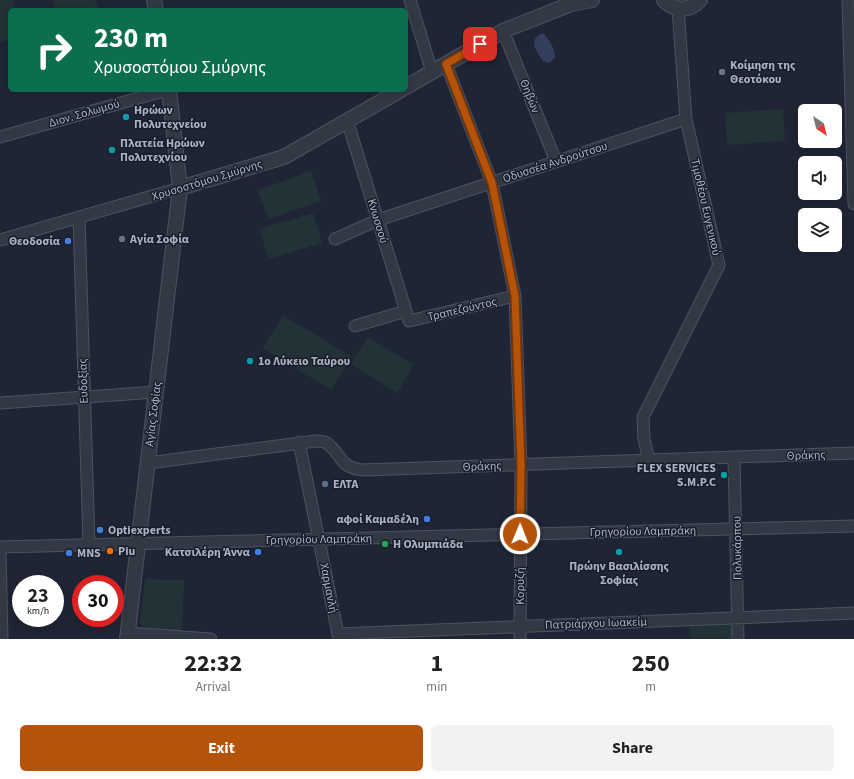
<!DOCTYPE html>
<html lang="en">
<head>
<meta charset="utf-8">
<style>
	body { margin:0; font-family:"Source Sans 3",sans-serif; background:#f2f2f2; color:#222; height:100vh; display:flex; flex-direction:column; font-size:15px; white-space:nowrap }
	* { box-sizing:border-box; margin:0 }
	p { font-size:13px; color:#767676 }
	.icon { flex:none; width:22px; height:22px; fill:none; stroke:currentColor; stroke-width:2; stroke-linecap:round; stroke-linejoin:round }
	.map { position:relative; height:639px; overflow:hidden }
	.side { display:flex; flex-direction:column; background:#fff; flex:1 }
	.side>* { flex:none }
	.guide { position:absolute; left:8px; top:8px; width:400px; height:84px; border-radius:6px; box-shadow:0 2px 10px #0003; background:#0b6e4f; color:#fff; overflow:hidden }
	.needle { width:26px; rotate:145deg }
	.tools { position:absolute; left:798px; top:104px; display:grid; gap:8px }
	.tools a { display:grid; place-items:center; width:44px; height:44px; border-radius:6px; background:#fff; box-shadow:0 2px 10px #0003; font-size:20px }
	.speed { position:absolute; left:12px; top:575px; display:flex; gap:8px; font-size:20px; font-weight:700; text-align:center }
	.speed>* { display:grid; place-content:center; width:52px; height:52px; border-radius:50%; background:#fff; box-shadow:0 2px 10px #0003; line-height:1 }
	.speed small { font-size:10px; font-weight:400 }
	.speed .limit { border:6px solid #d22; background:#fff; color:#111 }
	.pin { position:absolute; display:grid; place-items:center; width:34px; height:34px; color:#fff; margin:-17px; border-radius:8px; box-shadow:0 2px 6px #0006 }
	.me { position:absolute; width:44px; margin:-22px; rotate:1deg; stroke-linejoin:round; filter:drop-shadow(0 0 3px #0008) }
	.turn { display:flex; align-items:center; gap:14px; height:84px; padding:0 20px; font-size:18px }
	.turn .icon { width:52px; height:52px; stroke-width:2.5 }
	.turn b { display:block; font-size:28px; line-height:34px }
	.eta { display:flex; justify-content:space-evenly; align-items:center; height:68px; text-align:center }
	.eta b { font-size:24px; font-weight:700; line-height:28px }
	.cta { display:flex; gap:8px; margin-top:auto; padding:8px 20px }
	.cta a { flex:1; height:46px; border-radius:6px; background:#b45309; color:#fff; font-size:16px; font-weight:700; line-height:46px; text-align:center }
	.cta a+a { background:#f2f2f2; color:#222 }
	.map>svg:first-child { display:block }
	.green { fill:#223237 }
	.water { fill:#333f5c }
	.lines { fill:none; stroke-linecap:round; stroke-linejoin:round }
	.minor-casing { stroke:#4d5261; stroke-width:13 }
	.tertiary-casing { stroke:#4d5261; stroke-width:16 }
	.minor { stroke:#333845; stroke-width:11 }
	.tertiary { stroke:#333845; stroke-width:14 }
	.route-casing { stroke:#753606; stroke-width:10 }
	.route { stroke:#b45309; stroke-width:7 }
	.worship-dot { fill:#6b7280; stroke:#191d2a; stroke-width:1.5 }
	.culture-dot { fill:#0f9aa8; stroke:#191d2a; stroke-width:1.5 }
	.shop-dot { fill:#3f7fe0; stroke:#191d2a; stroke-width:1.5 }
	.service-dot { fill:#5c6f8a; stroke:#191d2a; stroke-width:1.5 }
	.leisure-dot { fill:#2e9e5b; stroke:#191d2a; stroke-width:1.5 }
	.food-dot { fill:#e8710a; stroke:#191d2a; stroke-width:1.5 }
	.labels { text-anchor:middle; stroke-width:3; stroke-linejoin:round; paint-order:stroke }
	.poi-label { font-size:12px; font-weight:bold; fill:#adb2c3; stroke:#191d2a; text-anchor:start }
	.street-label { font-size:12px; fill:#adb2c3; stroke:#191d2a }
</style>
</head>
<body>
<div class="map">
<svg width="854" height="639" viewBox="0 0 854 639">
	<rect width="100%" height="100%" fill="#202535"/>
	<!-- green -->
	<path class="green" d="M 0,0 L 13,0 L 16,10 L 10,10 L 10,39 L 0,42 Z
		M 52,0 L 95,0 L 98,8 L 91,10 L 55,10 Z
		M 783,109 L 785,141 L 727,145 L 725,113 Z
		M 311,171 L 321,201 L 269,219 L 258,190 Z
		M 313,213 L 322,243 L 269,259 L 259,229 Z
		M 283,315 L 352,357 L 331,390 L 263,348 Z
		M 368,337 L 414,365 L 397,393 L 351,364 Z
		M 145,579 L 184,580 L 182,632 L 143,627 L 140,622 Z
		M 734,624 L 734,639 L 690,639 L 689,625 Z"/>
	<!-- water -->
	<path class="water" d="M 543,33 C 550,40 555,49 555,58 L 549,63 L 543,61 C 536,51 527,39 543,33 Z"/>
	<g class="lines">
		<!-- minor casing -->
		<g class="minor-casing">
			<path id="minor" d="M 410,0 L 432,72
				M 848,0 L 854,204
				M 503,31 L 556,161
				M 446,64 L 492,183 L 515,296 L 521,465 L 520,639
				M 347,120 L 409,321 L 515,296
				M 0,137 L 167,90
				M 79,217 L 89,544
				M 335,239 L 378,220 L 686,119
				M 0,240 L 180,188
				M 355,326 L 406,311
				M 0,403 L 156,392
				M 299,442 L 339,639
				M 734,457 L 738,639
				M 649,460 L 644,439 L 643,417 L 719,265 L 686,119 L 678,8
				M 148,463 L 316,441 C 320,441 326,442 328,444 C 343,456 339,467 362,470 L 854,453
				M 0,547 L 854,526
				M 0,552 L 2,639
				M 127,633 L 211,639
				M 338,634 L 854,613"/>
		</g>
		<!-- tertiary casing -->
		<g class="tertiary-casing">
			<path id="tertiary" d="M 154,0 L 156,10
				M 664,0 C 674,11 690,12 700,0
				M 406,87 L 503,31 L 571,4 L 592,0
				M 180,188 L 284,157 L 401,90
				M 127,639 L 180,188 L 169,90"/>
		</g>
		<!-- minor -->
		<use href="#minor" class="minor"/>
		<!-- tertiary -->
		<use href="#tertiary" class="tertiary"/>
	</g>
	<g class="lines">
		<!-- route casing -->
		<g class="route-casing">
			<path id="route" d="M 480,44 L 446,64 L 492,183 L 515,296 L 521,465 L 520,534"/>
		</g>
		<!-- route -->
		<use href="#route" class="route"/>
	</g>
	<!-- markers -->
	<g class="worship-dot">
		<circle cx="722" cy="72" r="4"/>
		<circle cx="122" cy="239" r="4"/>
	</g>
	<g class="culture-dot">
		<circle cx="126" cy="117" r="4"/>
		<circle cx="112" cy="150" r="4"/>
		<circle cx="250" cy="361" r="4"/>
		<circle cx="724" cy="475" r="4"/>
		<circle cx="619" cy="552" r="4"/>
	</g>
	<g class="shop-dot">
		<circle cx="68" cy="241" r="4"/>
		<circle cx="427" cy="519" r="4"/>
		<circle cx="100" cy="530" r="4"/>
		<circle cx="258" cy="552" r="4"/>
		<circle cx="69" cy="553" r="4"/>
	</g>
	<circle class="service-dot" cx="325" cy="484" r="4"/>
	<circle class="leisure-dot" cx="385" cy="544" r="4"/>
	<circle class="food-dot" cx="110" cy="551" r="4"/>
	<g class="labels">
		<!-- poi labels -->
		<g class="poi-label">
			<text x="730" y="69">Κοίμηση της<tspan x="730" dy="14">Θεοτόκου</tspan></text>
			<text x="134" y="114">Ηρώων<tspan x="134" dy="14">Πολυτεχνείου</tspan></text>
			<text x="120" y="147">Πλατεία Ηρώων<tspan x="120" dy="14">Πολυτεχνίου</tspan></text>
			<text x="130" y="243">Αγία Σοφία</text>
			<text x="60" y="245" text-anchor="end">Θεοδοσία</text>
			<text x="258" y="365">1ο Λύκειο Ταύρου</text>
			<text x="716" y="472" text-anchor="end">FLEX SERVICES<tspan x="716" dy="14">S.M.P.C</tspan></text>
			<text x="333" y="488">ΕΛΤΑ</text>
			<text x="419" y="523" text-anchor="end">αφοί Καμαδέλη</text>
			<text x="108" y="534">Optiexperts</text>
			<text x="393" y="548">Η Ολυμπιάδα</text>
			<text x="118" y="555">Piu</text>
			<text x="250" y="556" text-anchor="end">Κατσιλέρη Άννα</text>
			<text x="77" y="557">MNS</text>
			<text x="619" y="570" text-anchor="middle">Πρώην Βασιλίσσης<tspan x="619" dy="14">Σοφίας</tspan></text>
		</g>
		<!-- street labels -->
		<g class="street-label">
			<text transform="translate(530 96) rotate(68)" y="4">Θηβών</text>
			<text transform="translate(84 113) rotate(-16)" y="4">Διον. Σολωμού</text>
			<text transform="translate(555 162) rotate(-18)" y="4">Οδυσσέα Ανδρούτσου</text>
			<text transform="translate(207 180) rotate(-17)" y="4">Χρυσοστόμου Σμύρνης</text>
			<text transform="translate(706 207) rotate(77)" y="4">Τιμοθέου Ευγενικού</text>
			<text transform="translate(378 221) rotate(73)" y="4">Κνωσσού</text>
			<text transform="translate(462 309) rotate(-13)" y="4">Τραπεζούντος</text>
			<text transform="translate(83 381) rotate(-92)" y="4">Ευδοξίας</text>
			<text transform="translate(153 414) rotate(-83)" y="4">Αγίας Σοφίας</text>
			<text transform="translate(806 455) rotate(-2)" y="4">Θράκης</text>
			<text transform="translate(482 466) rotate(-2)" y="4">Θράκης</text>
			<text transform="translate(643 531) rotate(-1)" y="4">Γρηγορίου Λαμπράκη</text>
			<text transform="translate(319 539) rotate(-1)" y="4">Γρηγορίου Λαμπράκη</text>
			<text transform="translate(737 548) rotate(-91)" y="4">Πολυκάρπου</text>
			<text transform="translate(520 586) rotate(-90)" y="4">Κορυζή</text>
			<text transform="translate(329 588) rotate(79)" y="4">Χαρμανλή</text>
			<text transform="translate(596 623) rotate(-2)" y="4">Πατριάρχου Ιωακείμ</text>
		</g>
	</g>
</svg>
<div class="tools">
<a><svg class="needle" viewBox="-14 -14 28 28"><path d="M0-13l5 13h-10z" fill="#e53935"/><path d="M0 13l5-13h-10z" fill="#767676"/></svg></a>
<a><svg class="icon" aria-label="sound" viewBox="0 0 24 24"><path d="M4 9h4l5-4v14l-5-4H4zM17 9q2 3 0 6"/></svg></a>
<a><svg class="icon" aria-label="layers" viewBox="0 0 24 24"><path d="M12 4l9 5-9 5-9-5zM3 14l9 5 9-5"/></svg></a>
</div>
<div class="speed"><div>23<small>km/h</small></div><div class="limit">30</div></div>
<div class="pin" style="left:480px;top:44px;background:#d93025"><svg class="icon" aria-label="arrive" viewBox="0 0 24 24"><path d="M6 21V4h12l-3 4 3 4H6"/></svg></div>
<svg class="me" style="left:520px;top:534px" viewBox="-20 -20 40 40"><circle r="17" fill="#b45309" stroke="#fff" stroke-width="3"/><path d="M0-11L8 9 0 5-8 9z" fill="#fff"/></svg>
<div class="guide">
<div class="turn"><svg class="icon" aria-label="right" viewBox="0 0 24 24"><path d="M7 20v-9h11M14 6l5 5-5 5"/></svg><div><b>230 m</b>Χρυσοστόμου Σμύρνης</div></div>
</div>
</div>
<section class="side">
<div class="eta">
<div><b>22:32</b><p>Arrival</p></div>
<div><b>1</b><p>min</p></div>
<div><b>250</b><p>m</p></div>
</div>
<div class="cta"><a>Exit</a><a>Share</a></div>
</section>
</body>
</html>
